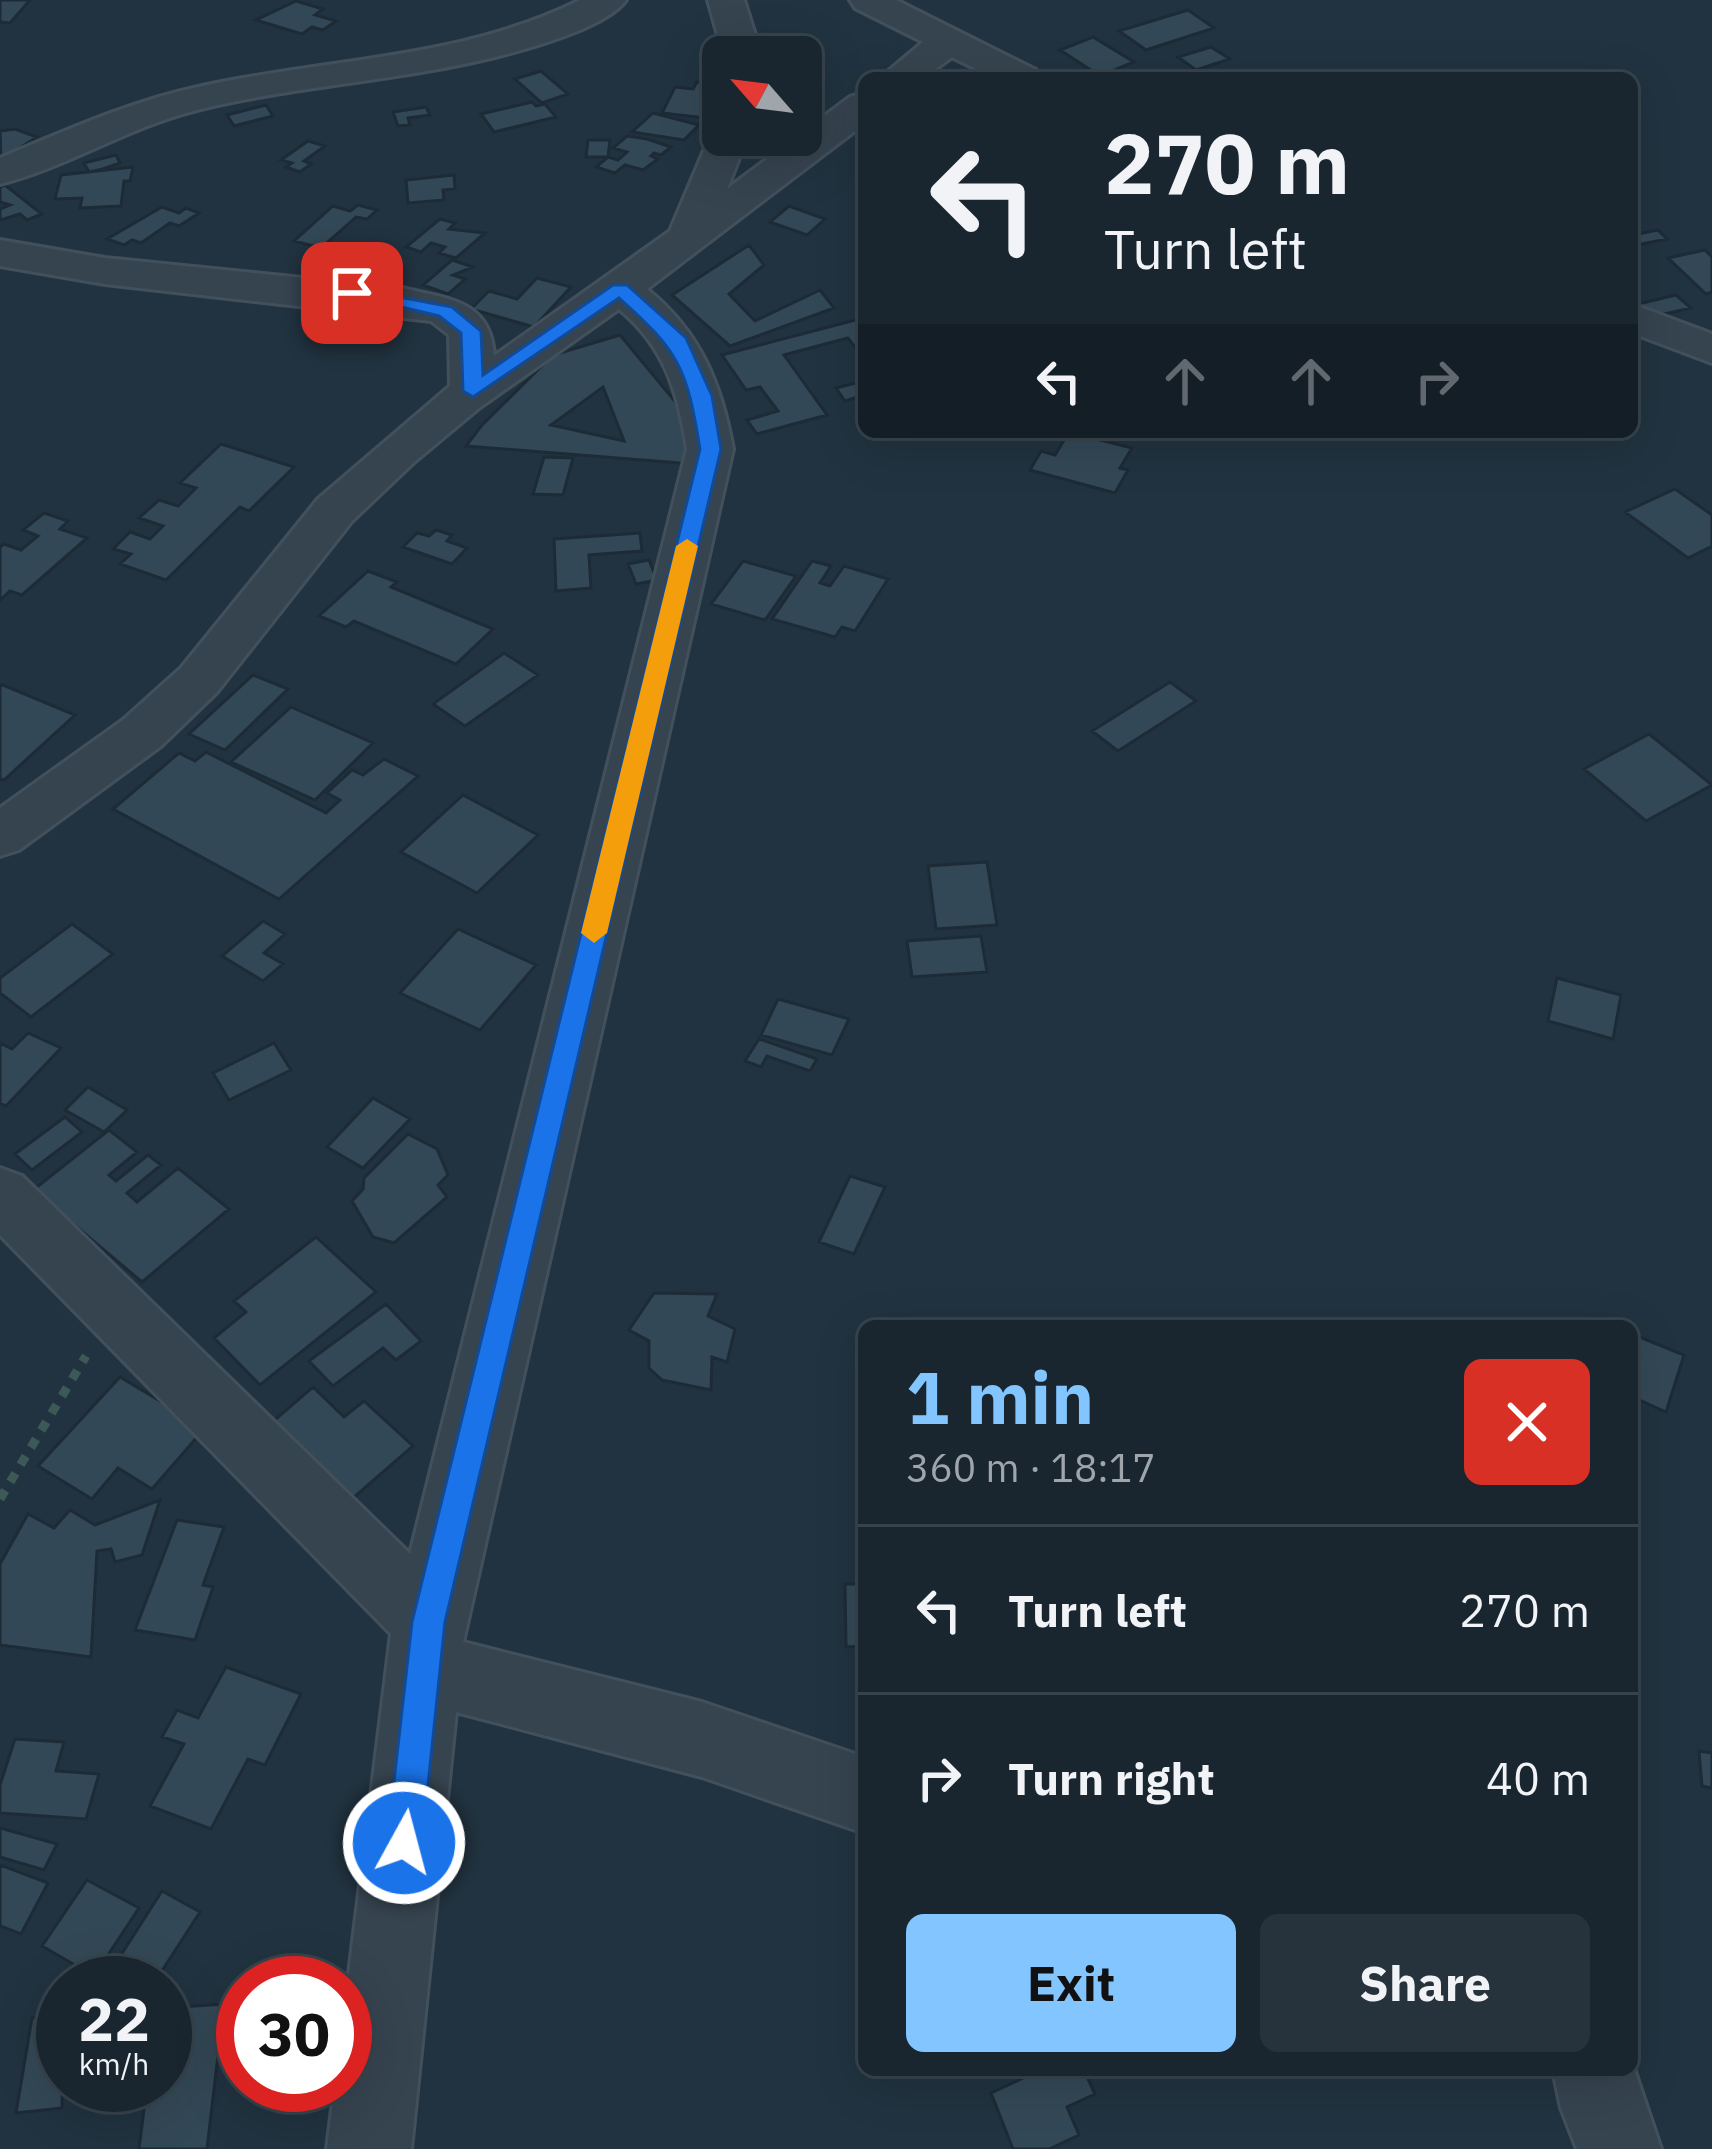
<!DOCTYPE html>
<html lang="en">
<head>
<meta charset="utf-8">
<style>
	body { margin:0; font-family:"IBM Plex Sans",sans-serif; background:#26323c; color:#f1f3f6; height:100vh; display:flex; flex-direction:column; font-size:45px; white-space:nowrap }
	* { box-sizing:border-box; margin:0 }
	p { font-size:39px; color:#9fa5ab }
	.icon { flex:none; width:66px; height:66px; fill:none; stroke:currentColor; stroke-width:2; stroke-linecap:round; stroke-linejoin:round }
	.map { position:relative; flex:1; overflow:hidden }
	.details { position:absolute; left:858px; top:1320px; width:780px; height:756px; display:flex; flex-direction:column; background:#192630; border-radius:18px; box-shadow:0 12px 48px #0002,0 0 0 3px #37434c }
	.details>* { flex:none }
	.top-card { position:absolute; left:858px; top:72px; width:780px; height:366px; border-radius:18px; box-shadow:0 12px 48px #0002,0 0 0 3px #37434c; background:#192630; color:#f1f3f6; overflow:hidden }
	.needle { width:78px; rotate:298deg }
	.buttons { position:absolute; left:702px; top:36px; display:grid; gap:24px }
	.buttons a { display:grid; place-items:center; width:120px; height:120px; border-radius:18px; background:#192630; box-shadow:0 12px 48px #0002,0 0 0 3px #37434c; font-size:60px }
	.speed { position:absolute; left:36px; top:1956px; display:flex; gap:24px; font-size:60px; font-weight:700; text-align:center }
	.speed>* { display:grid; place-content:center; width:156px; height:156px; border-radius:50%; background:#192630; box-shadow:0 12px 48px #0002,0 0 0 3px #37434c; line-height:1 }
	.speed small { font-size:30px; font-weight:400 }
	.speed .limit { border:18px solid #d22; background:#fff; color:#111 }
	.pin { position:absolute; display:grid; place-items:center; width:102px; height:102px; color:#fff; margin:-51px; border-radius:24px; box-shadow:0 6px 18px #0006 }
	.me { position:absolute; width:132px; margin:-66px; rotate:7deg; stroke-linejoin:round; filter:drop-shadow(0 0 9px #0008) }
	.turn { display:flex; align-items:center; gap:42px; height:252px; padding:0 48px; font-size:54px }
	.turn .icon { width:156px; height:156px; stroke-width:2.5 }
	.turn b { display:block; font-size:84px; line-height:102px }
	.lanes { display:flex; align-items:center; height:114px; padding:0 48px; background:#0003; justify-content:center; gap:60px; direction:ltr }
	.lanes .off { opacity:.35 }
	.round { display:grid; place-items:center; flex:none; width:126px; height:126px; border-radius:18px; background:#26323c }
	.summary { display:flex; align-items:center; justify-content:space-between; height:204px; padding:0 48px }
	h1 { font-size:72px; font-weight:800; line-height:90px; color:#82c5ff }
	.action { display:flex; gap:24px; margin-top:auto; padding:24px 48px }
	.action a { flex:1; height:138px; border-radius:18px; background:#82c5ff; color:#111; font-size:48px; font-weight:800; line-height:138px; text-align:center }
	.action a+a { background:#26323c; color:#f1f3f6 }
	ul { padding:0; list-style:none }
	li { display:flex; align-items:center; gap:36px; height:168px; padding:0 48px; border-top:3px solid #37434c }
	li div { flex:1 }
	li b { display:block; font-size:45px }
	li em { font-style:normal }
	.map>svg:first-child { display:block }
	.building { fill:#334856; stroke:#1d2b37; stroke-width:3; fill-rule:evenodd }
	.lines { fill:none; stroke-linecap:round; stroke-linejoin:round }
	.minor-casing { stroke:#42505c; stroke-width:6 }
	.path { stroke:#3c5957; stroke-width:9; stroke-dasharray:10 10; stroke-linecap:butt }
	.minor { fill:#364450; fill-rule:evenodd }
	.route { fill:#1a73e8; stroke:#114b97; stroke-width:3 }
	.slow { fill:#f59e0b }
</style>
</head>
<body>
<div class="map">
<svg width="1712" height="2149" viewBox="0 0 1712 2149">
	<rect width="100%" height="100%" fill="#213340"/>
	<!-- building -->
	<path class="building" d="M 0,0 L 30,0 L 10,23 L 0,22 Z
		M 296,1 L 323,9 L 315,15 L 336,21 L 323,30 L 312,27 L 302,34 L 256,20 Z
		M 1188,10 L 1214,28 L 1146,50 L 1119,31 Z
		M 1093,37 L 1134,62 L 1100,76 L 1060,50 Z
		M 1211,47 L 1230,59 L 1196,70 L 1178,57 Z
		M 541,71 L 568,94 L 542,103 L 515,79 Z
		M 697,82 L 723,85 L 706,118 L 662,113 L 675,87 L 693,89 Z
		M 532,102 L 536,106 L 545,104 L 556,117 L 494,132 L 481,114 Z
		M 266,105 L 273,116 L 234,126 L 227,115 Z
		M 426,107 L 430,115 L 408,118 L 410,125 L 398,126 L 393,112 Z
		M 653,113 L 699,125 L 684,140 L 632,132 Z
		M 15,129 L 37,137 L 1,160 L 0,131 Z
		M 627,136 L 647,139 L 671,147 L 661,155 L 654,153 L 651,156 L 658,159 L 643,170 L 625,165 L 615,173 L 596,167 L 608,157 L 618,160 L 627,152 L 613,148 Z
		M 588,140 L 610,140 L 608,157 L 586,157 Z
		M 308,141 L 325,146 L 304,161 L 311,164 L 300,172 L 286,167 L 292,163 L 281,160 Z
		M 116,155 L 120,163 L 103,169 L 89,172 L 84,163 Z
		M 133,167 L 130,181 L 124,181 L 121,206 L 80,208 L 82,198 L 55,199 L 61,175 Z
		M 454,175 L 455,189 L 443,190 L 444,200 L 408,203 L 406,180 Z
		M 5,185 L 34,208 L 42,214 L 27,220 L 20,214 L 0,220 L 0,209 L 10,205 L 0,202 L 0,187 Z
		M 358,205 L 377,210 L 367,219 L 356,217 L 321,248 L 294,241 L 333,206 L 350,211 Z
		M 789,206 L 825,219 L 807,235 L 770,222 Z
		M 162,207 L 179,213 L 186,208 L 199,213 L 179,226 L 170,223 L 141,243 L 132,240 L 124,245 L 107,239 Z
		M 440,219 L 455,223 L 449,229 L 485,233 L 456,258 L 439,253 L 445,247 L 431,243 L 421,252 L 406,247 Z
		M 1658,230 L 1667,239 L 1632,246 L 1632,235 Z
		M 749,245 L 764,265 L 729,294 L 755,321 L 820,290 L 834,308 L 730,346 L 672,295 Z
		M 1705,250 L 1712,257 L 1712,292 L 1706,294 L 1668,258 Z
		M 452,260 L 473,267 L 453,275 L 465,279 L 448,294 L 423,285 Z
		M 336,262 L 363,270 L 342,288 L 315,280 Z
		M 537,278 L 571,287 L 534,327 L 471,309 L 489,291 L 517,299 Z
		M 1676,295 L 1691,308 L 1651,317 L 1638,304 Z
		M 863,318 L 864,359 L 848,338 L 784,355 L 827,415 L 757,434 L 747,420 L 778,411 L 760,387 L 746,390 L 722,355 Z
		M 620,335 L 683,411 L 693,464 L 466,446 L 482,425 L 553,355 ZM 603,387 L 624,441 L 551,425 Z
		M 864,381 L 864,395 L 845,401 L 836,388 Z
		M 1069,432 L 1132,448 L 1120,468 L 1128,470 L 1115,493 L 1030,470 L 1041,451 L 1055,455 Z
		M 221,444 L 294,467 L 249,511 L 240,507 L 166,580 L 120,564 L 131,554 L 113,549 L 130,532 L 150,539 L 163,526 L 139,518 L 159,500 L 178,506 L 196,488 L 180,483 Z
		M 544,457 L 573,458 L 563,495 L 533,494 Z
		M 1675,489 L 1712,515 L 1712,546 L 1688,558 L 1625,512 Z
		M 44,513 L 68,521 L 60,529 L 87,538 L 22,595 L 10,591 L 0,600 L 0,547 L 4,544 L 21,550 L 38,536 L 23,530 Z
		M 436,530 L 452,535 L 447,541 L 467,548 L 452,564 L 403,547 L 417,533 L 429,536 Z
		M 640,533 L 642,551 L 589,555 L 591,588 L 556,591 L 554,539 Z
		M 649,560 L 657,580 L 636,584 L 628,564 Z
		M 743,561 L 796,576 L 765,620 L 711,604 Z
		M 812,561 L 831,566 L 820,583 L 830,586 L 844,566 L 888,579 L 855,631 L 842,627 L 835,637 L 772,619 Z
		M 368,571 L 397,582 L 391,587 L 493,629 L 456,664 L 354,621 L 346,627 L 319,616 Z
		M 504,653 L 538,675 L 465,726 L 433,704 Z
		M 253,675 L 288,689 L 225,750 L 189,734 Z
		M 1170,682 L 1196,701 L 1118,751 L 1092,731 Z
		M 0,684 L 75,715 L 4,780 L 0,779 Z
		M 291,707 L 373,743 L 315,800 L 231,762 Z
		M 1649,734 L 1712,785 L 1646,821 L 1584,769 Z
		M 206,752 L 326,813 L 340,800 L 327,793 L 352,770 L 363,775 L 384,759 L 418,776 L 279,899 L 113,809 L 179,753 L 195,761 Z
		M 463,795 L 538,835 L 477,893 L 401,852 Z
		M 987,862 L 997,925 L 936,929 L 928,866 Z
		M 263,921 L 285,934 L 264,953 L 283,964 L 263,981 L 222,956 Z
		M 72,924 L 113,954 L 31,1017 L 0,993 L 0,978 Z
		M 458,929 L 536,965 L 480,1030 L 400,993 Z
		M 981,936 L 987,972 L 912,977 L 907,941 Z
		M 1557,978 L 1621,995 L 1613,1039 L 1548,1021 Z
		M 778,999 L 849,1019 L 832,1055 L 761,1035 Z
		M 28,1033 L 61,1048 L 6,1106 L 0,1103 L 0,1043 L 12,1049 Z
		M 759,1039 L 817,1059 L 810,1071 L 767,1056 L 761,1067 L 745,1061 Z
		M 274,1043 L 291,1070 L 229,1100 L 213,1073 Z
		M 88,1087 L 127,1110 L 104,1132 L 65,1110 Z
		M 373,1098 L 410,1119 L 363,1168 L 327,1147 Z
		M 65,1117 L 82,1132 L 32,1170 L 15,1154 Z
		M 109,1130 L 137,1152 L 109,1175 L 116,1181 L 148,1155 L 161,1165 L 127,1193 L 137,1202 L 178,1168 L 229,1209 L 142,1282 L 33,1190 Z
		M 408,1134 L 437,1149 L 448,1175 L 438,1185 L 447,1197 L 394,1243 L 373,1237 L 352,1201 L 363,1189 L 364,1178 Z
		M 850,1176 L 885,1187 L 854,1254 L 819,1242 Z
		M 316,1237 L 376,1292 L 260,1385 L 214,1338 L 246,1312 L 234,1301 Z
		M 654,1293 L 717,1294 L 708,1316 L 735,1329 L 727,1362 L 712,1357 L 711,1390 L 662,1380 L 649,1368 L 649,1341 L 629,1330 Z
		M 386,1304 L 421,1341 L 396,1360 L 383,1348 L 333,1386 L 309,1361 Z
		M 1632,1334 L 1684,1355 L 1666,1412 L 1637,1399 L 1632,1413 Z
		M 120,1377 L 205,1428 L 152,1489 L 118,1468 L 92,1499 L 38,1466 Z
		M 313,1387 L 344,1417 L 364,1401 L 413,1446 L 352,1499 L 264,1429 Z
		M 160,1500 L 142,1555 L 115,1562 L 111,1549 L 97,1551 L 91,1657 L 0,1645 L 0,1564 L 28,1514 L 54,1528 L 70,1510 L 95,1525 Z
		M 177,1520 L 224,1527 L 203,1585 L 213,1587 L 195,1640 L 135,1630 Z
		M 845,1584 L 864,1584 L 864,1646 L 846,1647 Z
		M 226,1667 L 301,1694 L 265,1765 L 248,1759 L 211,1829 L 150,1806 L 184,1744 L 162,1737 L 177,1710 L 198,1718 Z
		M 15,1739 L 64,1742 L 56,1771 L 99,1774 L 86,1819 L 0,1813 L 0,1785 Z
		M 1699,1751 L 1712,1753 L 1712,1788 L 1702,1786 Z
		M 0,1828 L 57,1844 L 44,1870 L 0,1857 Z
		M 0,1865 L 48,1883 L 21,1934 L 0,1926 Z
		M 87,1880 L 139,1908 L 94,1976 L 42,1946 Z
		M 162,1891 L 200,1912 L 154,1983 L 103,1983 Z
		M 224,2004 L 207,2149 L 139,2149 L 147,2085 L 165,2085 L 165,2008 Z
		M 63,2016 L 62,2108 L 16,2113 L 32,2018 Z
		M 1022,2070 L 1084,2070 L 1095,2094 L 1067,2107 L 1079,2135 L 1049,2149 L 1013,2149 L 991,2093 L 1025,2077 Z"/>
	<g class="lines">
		<!-- minor casing -->
		<g class="minor-casing">
			<path id="minor" d="M 580,0 L 626,0 C 608,26 534,47 503,55 C 402,81 297,85 197,110 C 128,127 68,167 0,184 L 0,158 C 65,131 129,102 198,87 C 326,58 460,60 580,0 Z
				M 708,0 L 744,0 L 762,57 L 724,57 Z
				M 850,0 L 896,0 L 1036,70 L 1042,78 L 994,78 L 952,57 L 923,78 L 880,78 L 923,42 L 855,8 Z
				M 864,93 L 864,124 L 647,289 C 700,332 721,383 733,449 L 463,1642 L 702,1702 L 864,1757 L 864,1833 L 702,1777 L 456,1712 L 411,2149 L 327,2149 L 335,2085 L 345,2085 L 345,2006 L 391,1634 L 0,1235 L 0,1168 L 22,1176 L 410,1554 L 687,449 C 678,392 665,347 619,309 L 479,408 L 413,463 L 352,521 L 217,692 L 161,746 L 19,850 L 0,856 L 0,808 L 123,720 L 181,668 L 318,499 L 450,386 L 449,335 L 431,321 L 105,284 L 0,266 L 0,240 L 105,258 L 402,288 C 448,299 491,300 494,356 L 670,231 L 714,127 L 723,124 L 723,135 L 748,135 L 727,189 L 850,97 Z
				M 1632,304 L 1712,334 L 1712,363 L 1632,333 Z
				M 1632,2063 L 1661,2149 L 1577,2149 L 1561,2108 L 1553,2070 L 1632,2070 Z"/>
		</g>
		<!-- path -->
		<path class="path" d="M 0,1499 L 86,1356"/>
		<!-- minor -->
		<use href="#minor" class="minor"/>
	</g>
	<!-- route -->
	<path class="route" d="M 613,285 L 627,285 L 686,338 L 712,396 L 721,449 L 445,1622 L 422,1843 L 416,1856 L 404,1861 L 392,1856 L 387,1843 L 412,1622 L 700,449 C 687,369 680,352 619,298 L 473,397 L 463,391 L 461,333 L 439,316 L 342,293 L 352,288 L 452,307 L 481,331 L 483,375 Z"/>
	<!-- slow -->
	<path class="slow" d="M 687,539 L 698,546 L 607,933 L 594,943 L 581,933 L 676,546 Z"/>
</svg>
<div class="buttons">
<a><svg class="needle" viewBox="-14 -14 28 28"><path d="M0-13l5 13h-10z" fill="#e53935"/><path d="M0 13l5-13h-10z" fill="#9fa5ab"/></svg></a>
</div>
<div class="speed"><div>22<small>km/h</small></div><div class="limit">30</div></div>
<div class="pin" style="left:352px;top:293px;background:#d93025"><svg class="icon" aria-label="arrive" viewBox="0 0 24 24"><path d="M6 21V4h12l-3 4 3 4H6"/></svg></div>
<svg class="me" style="left:404px;top:1843px" viewBox="-20 -20 40 40"><circle r="17" fill="#1a73e8" stroke="#fff" stroke-width="3"/><path d="M0-11L8 9 0 5-8 9z" fill="#fff"/></svg>
<div class="top-card">
<div class="turn"><svg class="icon" aria-label="left" viewBox="0 0 24 24"><path d="M17 20v-9H6M10 6l-5 5 5 5"/></svg><div><b>270 m</b>Turn left</div></div>
<div class="lanes"><svg class="icon" aria-label="left" viewBox="0 0 24 24"><path d="M17 20v-9H6M10 6l-5 5 5 5"/></svg><svg class="icon off" aria-label="ahead" viewBox="0 0 24 24"><path d="M12 20V5M6 11l6-6 6 6"/></svg><svg class="icon off" aria-label="ahead" viewBox="0 0 24 24"><path d="M12 20V5M6 11l6-6 6 6"/></svg><svg class="icon off" aria-label="right" viewBox="0 0 24 24"><path d="M7 20v-9h11M14 6l5 5-5 5"/></svg></div>
</div>
<section class="details">
<div class="summary"><div><h1>1 min</h1><p>360 m · 18:17</p></div><a class="round" style="background:#d93025;color:#fff"><svg class="icon" aria-label="close" viewBox="0 0 24 24"><path d="M6 6l12 12M18 6L6 18"/></svg></a></div>
<ul>
<li><svg class="icon" aria-label="left" viewBox="0 0 24 24"><path d="M17 20v-9H6M10 6l-5 5 5 5"/></svg><div><b>Turn left</b></div><em>270 m</em></li>
<li><svg class="icon" aria-label="right" viewBox="0 0 24 24"><path d="M7 20v-9h11M14 6l5 5-5 5"/></svg><div><b>Turn right</b></div><em>40 m</em></li>
</ul>
<div class="action"><a>Exit</a><a>Share</a></div>
</section>
</div>
</body>
</html>
